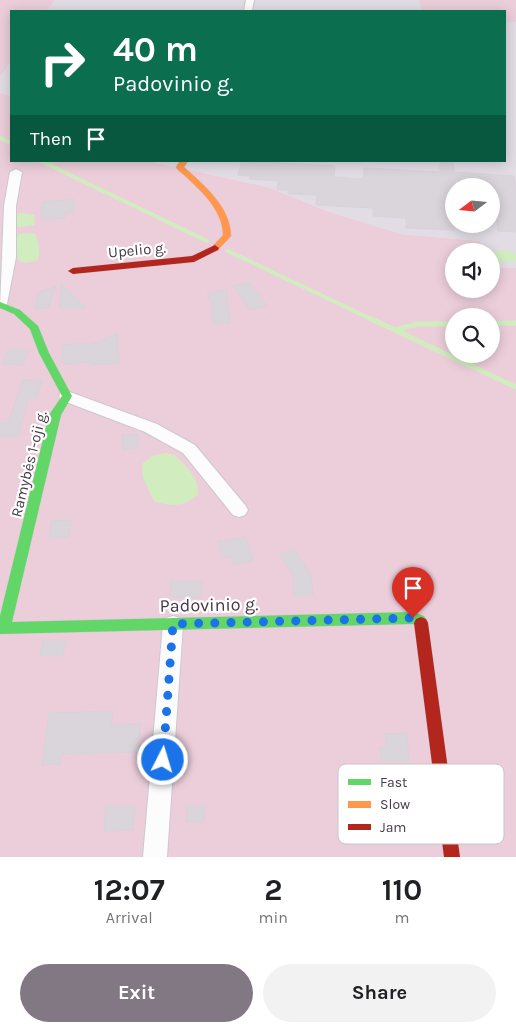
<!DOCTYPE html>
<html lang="en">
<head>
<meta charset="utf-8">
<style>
	body { margin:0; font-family:Karla,sans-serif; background:#f2f2f2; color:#202124; height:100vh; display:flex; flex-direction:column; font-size:19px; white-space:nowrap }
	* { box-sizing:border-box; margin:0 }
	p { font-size:16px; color:#757577 }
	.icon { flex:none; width:28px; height:28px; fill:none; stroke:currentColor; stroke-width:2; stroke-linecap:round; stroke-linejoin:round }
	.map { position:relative; height:857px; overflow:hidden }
	.panel { display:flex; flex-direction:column; background:#fff; flex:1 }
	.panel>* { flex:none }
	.top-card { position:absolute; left:10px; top:10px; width:496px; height:152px; border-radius:0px; box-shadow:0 2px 12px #0003; background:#0b6e4f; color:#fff; overflow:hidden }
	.needle { width:32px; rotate:254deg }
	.tools { position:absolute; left:445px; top:178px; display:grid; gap:10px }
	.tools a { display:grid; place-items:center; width:55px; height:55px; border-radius:50%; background:#fff; box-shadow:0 2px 12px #0003; font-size:25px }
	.pin { position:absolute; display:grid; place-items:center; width:42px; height:42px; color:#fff; margin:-51px -21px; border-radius:50% 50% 50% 0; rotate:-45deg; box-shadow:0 0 5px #0007 }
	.pin .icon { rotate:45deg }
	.me { position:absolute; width:55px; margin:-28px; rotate:5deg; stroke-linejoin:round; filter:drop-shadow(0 0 4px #0008) }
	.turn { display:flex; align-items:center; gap:18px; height:105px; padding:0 20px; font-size:22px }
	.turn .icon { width:65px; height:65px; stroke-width:2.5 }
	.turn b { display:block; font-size:35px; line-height:42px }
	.then { display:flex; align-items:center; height:48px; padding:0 20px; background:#0003; gap:10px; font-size:19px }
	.eta { display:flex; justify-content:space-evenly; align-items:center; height:85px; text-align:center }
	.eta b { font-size:30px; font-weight:700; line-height:35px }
	.primary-button { display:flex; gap:10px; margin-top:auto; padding:10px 20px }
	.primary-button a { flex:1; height:58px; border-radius:30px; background:#817884; color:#fff; font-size:20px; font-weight:700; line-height:58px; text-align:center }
	.primary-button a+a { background:#f2f2f2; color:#202124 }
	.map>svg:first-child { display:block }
	.industrial { fill:#e2dce4; fill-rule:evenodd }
	.green { fill:#ebceda; fill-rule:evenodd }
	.water { fill:#d1edc0 }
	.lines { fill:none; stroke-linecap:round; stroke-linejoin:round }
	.stream-far2 { stroke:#d1edc0; stroke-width:3 }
	.stream-far1 { stroke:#d1edc0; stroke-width:4 }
	.stream { stroke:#d1edc0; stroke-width:5 }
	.building { fill:#dad5db; stroke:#d9d2da }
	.street-casing { stroke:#cdc8ce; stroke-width:2 }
	.fast-casing { stroke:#d6c9d7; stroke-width:1 }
	.slow-casing { stroke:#d6c9d7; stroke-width:1 }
	.jam-casing { stroke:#d6c9d7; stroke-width:1 }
	.street { fill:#fdfcfd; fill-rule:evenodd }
	.fast { fill:#63d668; fill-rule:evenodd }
	.slow { fill:#ff974d; fill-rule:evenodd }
	.jam { fill:#b3261e; fill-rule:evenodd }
	.route { stroke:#1a73e8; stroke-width:9; stroke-dasharray:0 16.2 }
	.labels { text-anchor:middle; stroke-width:4.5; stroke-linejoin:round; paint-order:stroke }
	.street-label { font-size:15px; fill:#453948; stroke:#fff }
	.near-street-label { font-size:18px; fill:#453948; stroke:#fff }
	.key { fill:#fff; stroke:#c7c4c8; stroke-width:1 }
	.key-label { font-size:14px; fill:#453948 }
</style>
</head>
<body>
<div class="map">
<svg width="516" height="857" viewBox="0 0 516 857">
	<rect width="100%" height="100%" fill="#f1ecf2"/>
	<!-- industrial -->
	<path class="industrial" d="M 55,0 L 419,0 L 421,11 L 47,11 Z
		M 505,22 L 516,22 L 516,268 L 491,267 L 491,251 L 483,251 L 480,241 L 401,234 L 327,211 L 268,187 L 149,161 L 505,161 ZM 454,186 L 491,186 L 491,224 L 454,224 Z
		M 11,62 L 11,96 L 0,93 L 0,77 Z"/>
	<!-- green -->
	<path class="green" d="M 0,0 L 55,0 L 47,11 L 11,11 L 11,62 L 0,77 Z
		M 419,0 L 516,0 L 516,22 L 505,22 L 505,11 L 421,11 Z
		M 0,93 L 11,96 L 11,161 L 149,161 L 268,187 L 327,211 L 401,234 L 480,241 L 483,251 L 454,251 L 454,289 L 491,289 L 491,267 L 516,268 L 516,857 L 0,857 ZM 454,316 L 491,316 L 491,354 L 454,354 Z"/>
	<!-- water -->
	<path class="water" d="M 21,213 L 34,215 L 35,225 L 19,227 L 15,225 L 15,215 Z
		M 31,233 L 35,234 C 39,241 41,255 37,261 L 25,263 L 18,260 L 16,239 L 18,234 Z
		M 508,250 L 516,254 L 516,261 L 498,262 L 491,260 L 491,252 Z
		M 167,453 L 175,455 C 186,467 200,478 198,495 C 182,507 173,507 154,501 L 143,478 L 142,464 L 154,455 Z"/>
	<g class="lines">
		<!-- stream-far2 -->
		<path class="stream-far2" d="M 0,138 L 2,139"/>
		<!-- stream-far1 -->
		<path class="stream-far1" d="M 0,138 L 11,143
			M 41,161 L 207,241
			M 228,251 L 371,319"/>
		<!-- stream -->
		<path class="stream" d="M 369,318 L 516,387
			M 491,323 L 516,323
			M 395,330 L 418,324 L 454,324"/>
	</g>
	<!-- building -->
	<path class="building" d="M 242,161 L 335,166 L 334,177 L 363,179 L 364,168 L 440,172 L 440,161 L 453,161 L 454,172 L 514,176 L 516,188 L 516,232 L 498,231 L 491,186 L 454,186 L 454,230 L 406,228 L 406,218 L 373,216 L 373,208 L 316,205 L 317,195 L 288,194 L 289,190 L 277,190 L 278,181 L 249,179 L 250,176 L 238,175 Z
		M 74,199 L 74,212 L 64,213 L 65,218 L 41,220 L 42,202 Z
		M 250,282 L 267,306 L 250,310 L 233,286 Z
		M 61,283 L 86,308 L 60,308 Z
		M 56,286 L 48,308 L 35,309 L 38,293 Z
		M 226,289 L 230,323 L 213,324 L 211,301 L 207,294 Z
		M 117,334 L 119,363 L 91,365 L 91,362 L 64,364 L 62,360 L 62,345 L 87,343 L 87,346 Z
		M 8,350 L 29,350 L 23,365 L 3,364 Z
		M 23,380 L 42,381 L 36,398 L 28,398 L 18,437 L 0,437 L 0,423 L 8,423 Z
		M 138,434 L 138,448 L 123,450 L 122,435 Z
		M 71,520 L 69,537 L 49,538 L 51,521 Z
		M 246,537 L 253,561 L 233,565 L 231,557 L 222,558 L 218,542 Z
		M 294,549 L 311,575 L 313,596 L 294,596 L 293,575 L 279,555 Z
		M 171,581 L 202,581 L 200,598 L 170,597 Z
		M 43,641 L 66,641 L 63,656 L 40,656 Z
		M 113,711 L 111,725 L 140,724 L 139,752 L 61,754 L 60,764 L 42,765 L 49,713 Z
		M 407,733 L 409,761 L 382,761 L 380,747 L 387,747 L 385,734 Z
		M 106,806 L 135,806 L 133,830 L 104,831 Z
		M 187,806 L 205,806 L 204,822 L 186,822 Z"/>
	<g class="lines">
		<!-- street casing -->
		<g class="street-casing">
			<path id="street" d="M 246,0 L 254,0 L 252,11 L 244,11 Z
				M 16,169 L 22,172 L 16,206 L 16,257 L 7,304 L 0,308 L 4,206 L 10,172 Z
				M 67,391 L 157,424 L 195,445 L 245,505 L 248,510 L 245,515 L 239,517 L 233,515 L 183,453 L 145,432 L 61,400 L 59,396 L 61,392 Z
				M 173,616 L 180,618 L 183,624 L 167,857 L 143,857 L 163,624 L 166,618 Z"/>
		</g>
		<!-- fast casing -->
		<g class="fast-casing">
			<path id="fast" d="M 0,302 L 20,310 L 38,326 L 49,353 L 72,396 L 61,415 L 12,622 L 413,612 L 424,616 L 428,623 L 426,627 L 421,629 L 413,624 L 0,634 L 0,616 L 49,415 L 62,396 L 39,353 L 30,329 L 14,314 L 0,308 Z"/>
		</g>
		<!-- slow casing -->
		<g class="slow-casing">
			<path id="slow" d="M 180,161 L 188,161 L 184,167 C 204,185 231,207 231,236 L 218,250 L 215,251 L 211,248 L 223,235 C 223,208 196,186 177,169 L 176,167 Z"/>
		</g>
		<!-- jam casing -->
		<g class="jam-casing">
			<path id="jam" d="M 215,245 L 219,248 L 218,250 L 194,262 L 73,274 L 68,271 L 73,268 L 192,256 Z
				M 421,617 L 426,619 L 428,623 L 460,857 L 444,857 L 414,623 L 416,619 Z"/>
		</g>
		<!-- street -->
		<use href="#street" class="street"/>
		<!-- fast -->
		<use href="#fast" class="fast"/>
		<!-- slow -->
		<use href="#slow" class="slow"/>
		<!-- jam -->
		<use href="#jam" class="jam"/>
	</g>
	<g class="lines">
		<!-- route -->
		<path class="route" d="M 163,760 L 173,624 L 413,618"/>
	</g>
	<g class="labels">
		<!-- street labels -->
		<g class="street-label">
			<text transform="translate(137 250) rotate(-5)" y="5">Upelio g.</text>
			<text transform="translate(29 464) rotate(-76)" y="5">Ramybės 1-oji g.</text>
		</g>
		<!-- near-street labels -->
		<g class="near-street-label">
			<text transform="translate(209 605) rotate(-1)" y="6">Padovinio g.</text>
		</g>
	</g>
	<!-- legend -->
	<rect x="338" y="764" width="166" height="80" rx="8" class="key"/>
	<rect x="348" y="779" width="23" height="6" fill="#63d668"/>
	<rect x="348" y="801" width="23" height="7" fill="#ff974d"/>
	<rect x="348" y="824" width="23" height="6" fill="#b3261e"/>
	<g class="key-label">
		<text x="380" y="787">Fast</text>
		<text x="380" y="809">Slow</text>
		<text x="380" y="832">Jam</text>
	</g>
</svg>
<div class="tools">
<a><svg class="needle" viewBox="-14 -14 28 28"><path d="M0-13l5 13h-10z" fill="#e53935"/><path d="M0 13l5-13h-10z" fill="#757577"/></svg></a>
<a><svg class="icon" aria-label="sound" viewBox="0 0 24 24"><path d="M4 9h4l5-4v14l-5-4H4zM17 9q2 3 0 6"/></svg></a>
<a><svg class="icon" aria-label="search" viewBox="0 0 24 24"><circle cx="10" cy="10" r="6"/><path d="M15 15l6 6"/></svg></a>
</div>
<div class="pin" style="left:413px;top:618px;background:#d93025"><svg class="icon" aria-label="arrive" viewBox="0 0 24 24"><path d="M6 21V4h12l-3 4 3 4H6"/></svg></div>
<svg class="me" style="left:163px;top:760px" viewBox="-20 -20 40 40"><circle r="17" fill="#1a73e8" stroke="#fff" stroke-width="3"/><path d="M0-11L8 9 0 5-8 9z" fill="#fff"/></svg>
<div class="top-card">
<div class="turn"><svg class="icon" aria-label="right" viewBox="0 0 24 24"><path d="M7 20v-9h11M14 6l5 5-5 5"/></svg><div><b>40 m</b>Padovinio g.</div></div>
<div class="then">Then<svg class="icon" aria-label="arrive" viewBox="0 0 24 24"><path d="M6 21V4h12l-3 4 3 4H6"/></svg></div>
</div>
</div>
<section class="panel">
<div class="eta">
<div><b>12:07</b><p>Arrival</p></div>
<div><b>2</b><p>min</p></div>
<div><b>110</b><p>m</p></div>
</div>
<div class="primary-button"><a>Exit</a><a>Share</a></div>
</section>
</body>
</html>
